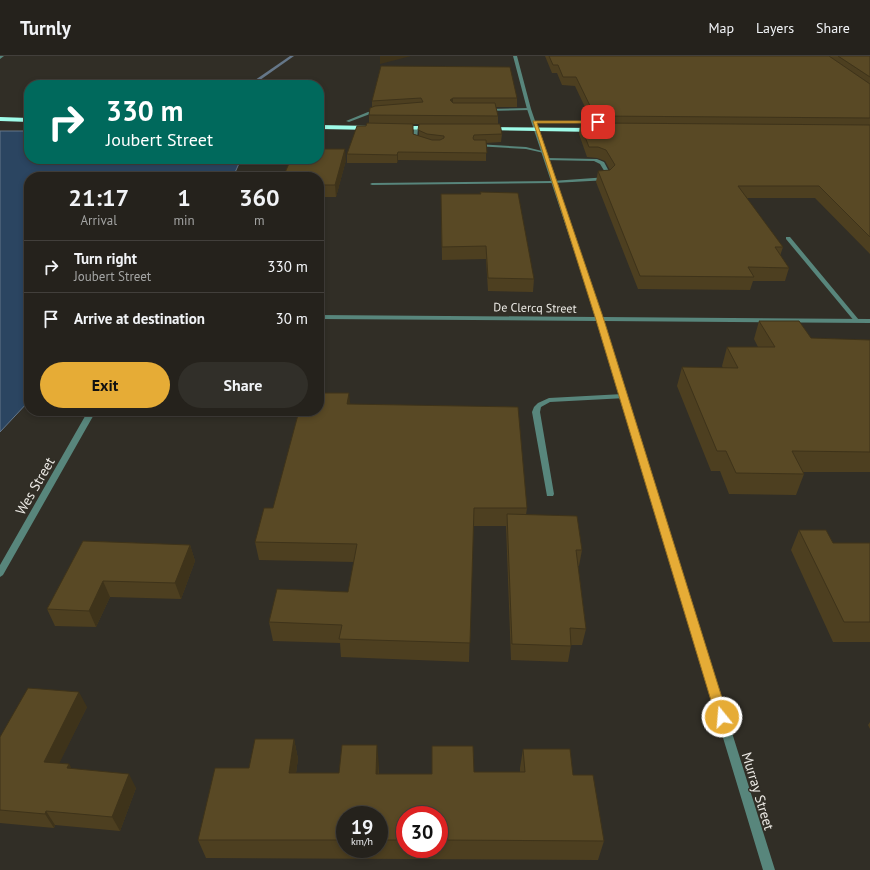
<!DOCTYPE html>
<html lang="en">
<head>
<meta charset="utf-8">
<style>
	body { margin:0; font-family:"PT Sans",sans-serif; background:#312f29; color:#f1f3f6; height:100vh; display:flex; flex-direction:column; font-size:15px; white-space:nowrap }
	* { box-sizing:border-box; margin:0 }
	p { font-size:13px; color:#a3a4a3 }
	.icon { flex:none; width:22px; height:22px; fill:none; stroke:currentColor; stroke-width:2; stroke-linecap:round; stroke-linejoin:round }
	.map { position:relative; flex:1; overflow:hidden }
	.panel { position:absolute; left:24px; top:116px; width:300px; height:244px; display:flex; flex-direction:column; background:#25221c; border-radius:16px; box-shadow:0 2px 6px #0003,0 0 0 1px #423f3b }
	.panel>* { flex:none }
	.banner { position:absolute; left:24px; top:24px; width:300px; height:84px; border-radius:16px; box-shadow:0 2px 6px #0003,0 0 0 1px #423f3b; background:#00695c; color:#fff; overflow:hidden }
	.speed { position:absolute; left:336px; top:750px; display:flex; gap:8px; font-size:20px; font-weight:700; text-align:center }
	.speed>* { display:grid; place-content:center; width:52px; height:52px; border-radius:50%; background:#25221c; box-shadow:0 2px 6px #0003,0 0 0 1px #423f3b; line-height:1 }
	.speed small { font-size:10px; font-weight:400 }
	.speed .limit { border:6px solid #d22; background:#fff; color:#111 }
	.pin { position:absolute; display:grid; place-items:center; width:34px; height:34px; color:#fff; margin:-17px; border-radius:8px; box-shadow:0 2px 6px #0006 }
	.me { position:absolute; width:44px; margin:-22px; rotate:343deg; stroke-linejoin:round; filter:drop-shadow(0 0 3px #0008) }
	.turn { display:flex; align-items:center; gap:14px; height:84px; padding:0 16px; font-size:18px }
	.turn .icon { width:52px; height:52px; stroke-width:2.5 }
	.turn b { display:block; font-size:28px; line-height:34px }
	.eta { display:flex; justify-content:space-evenly; align-items:center; height:68px; text-align:center }
	.eta b { font-size:24px; font-weight:700; line-height:28px }
	.cta { display:flex; gap:8px; margin-top:auto; padding:8px 16px }
	.cta a { flex:1; height:46px; border-radius:24px; background:#e6ac36; color:#111; font-size:16px; font-weight:700; line-height:46px; text-align:center }
	.cta a+a { background:#312f29; color:#f1f3f6 }
	ul { padding:0; list-style:none }
	li { display:flex; align-items:center; gap:12px; height:52px; padding:0 16px; border-top:1px solid #423f3b }
	li div { flex:1 }
	li b { display:block; font-size:15px }
	li em { font-style:normal }
	header { display:flex; align-items:center; gap:24px; box-sizing:border-box; height:56px; padding:0 20px; background:#25221c; border-bottom:1px solid #423f3b }
	header strong { font-size:19px }
	nav { display:flex; gap:22px; margin-inline-start:auto; font-size:14px }
	.map>svg:first-child { display:block }
	.water { fill:#2b4561; stroke:#657789 }
	.lines { fill:none; stroke-linecap:round; stroke-linejoin:round }
	.stream { fill:#657789; fill-rule:evenodd }
	.lane { fill:#58867c; fill-rule:evenodd }
	.street { fill:#58867c; fill-rule:evenodd }
	.highway { fill:#9ffce9; fill-rule:evenodd }
	.wall { fill:#4d3f20; fill-rule:evenodd }
	.shaded-wall { fill:#3e331a }
	.building { fill:#594925; stroke:#3e331a }
	.route { fill:#e6ac36; stroke:#967023 }
	.labels { text-anchor:middle; stroke-width:3; stroke-linejoin:round; paint-order:stroke }
	.far-street-label { font-size:12px; fill:#edebe6; stroke:#312e26 }
	.street-label { font-size:14px; fill:#edebe6; stroke:#312e26 }
</style>
</head>
<body>
<header>
<strong>Turnly</strong>
<nav><a>Map</a><a>Layers</a><a>Share</a></nav>
</header>
<div class="map">
<svg width="870" height="814" viewBox="0 0 870 814">
	<rect width="100%" height="100%" fill="#312e26"/>
	<!-- water -->
	<path class="water" d="M 0,75 L 29,75 L 29,103 L 241,103 L 233,121 L 29,121 L 29,345 L 0,376 Z"/>
	<g class="lines">
		<!-- stream -->
		<path class="stream" d="M 290,0 L 294,0 L 253,29 L 248,29 Z"/>
		<!-- lane -->
		<path class="lane" d="M 529,52 L 530,54 L 486,55 L 484,54 L 486,53 Z
			M 380,54 L 381,56 L 370,58 L 349,66 L 346,65 L 368,56 Z
			M 416,71 L 418,72 L 417,83 L 421,85 L 421,87 L 413,84 L 414,72 Z
			M 476,88 L 526,91 L 546,96 L 544,97 L 526,93 L 475,90 Z
			M 546,102 L 597,103 L 604,106 L 612,121 L 608,124 L 554,127 L 372,129 L 370,128 L 372,127 L 552,125 L 608,121 L 600,108 L 594,105 L 544,104 L 544,102 Z
			M 786,181 L 790,181 L 859,264 L 859,266 L 855,266 L 786,183 Z
			M 623,338 L 626,338 L 627,340 L 626,342 L 550,346 L 541,351 L 540,356 L 554,438 L 553,440 L 547,440 L 532,356 L 534,351 L 538,347 L 549,342 Z"/>
		<!-- street -->
		<path class="street" d="M 0,0 L 4,0 L 0,3 Z
			M 513,0 L 517,0 L 531,53 L 602,261 L 870,263 L 870,267 L 603,265 L 775,814 L 763,814 L 597,265 L 319,263 L 319,259 L 596,261 L 527,53 Z
			M 88,355 L 96,355 L 3,519 L 0,521 L 0,509 Z"/>
		<!-- highway -->
		<path class="highway" d="M 0,61 L 29,62 L 29,66 L 0,65 Z
			M 319,69 L 373,70 L 376,72 L 373,74 L 319,73 Z
			M 397,70 L 435,70 L 438,72 L 435,74 L 395,73 L 394,72 Z
			M 485,71 L 595,72 L 598,74 L 595,76 L 483,74 L 482,73 Z"/>
	</g>
	<!-- wall -->
	<path class="wall" d="M 545,0 L 870,0 L 870,198 L 815,142 L 746,142 L 783,191 L 780,200 L 789,212 L 785,225 L 753,225 L 750,234 L 638,233 L 596,126 L 598,115 L 610,114 L 605,105 L 597,102 L 587,101 L 579,78 L 580,68 L 593,68 L 575,30 L 562,29 L 557,17 L 552,17 Z
		M 381,10 L 517,42 L 517,51 L 496,51 L 498,60 L 498,68 L 502,78 L 501,86 L 486,87 L 486,105 L 398,104 L 397,107 L 347,107 L 347,98 L 366,70 L 369,67 L 369,59 L 372,51 L 372,45 ZM 413,68 L 419,68 L 419,80 L 413,78 Z
		M 346,104 L 336,141 L 319,141 L 319,121 Z
		M 441,138 L 534,223 L 533,236 L 488,235 L 486,203 L 442,204 Z
		M 759,265 L 811,282 L 870,284 L 870,416 L 803,416 L 804,418 L 796,439 L 729,438 L 720,415 L 711,415 L 677,330 L 682,311 L 723,312 L 722,310 L 727,291 L 758,291 L 754,283 Z
		M 350,348 L 527,452 L 526,459 L 582,494 L 579,510 L 578,510 L 586,573 L 582,589 L 571,589 L 568,606 L 511,604 L 506,470 L 473,470 L 469,606 L 341,601 L 340,587 L 273,585 L 269,566 L 348,536 L 354,506 L 259,504 L 255,486 L 273,452 Z
		M 799,474 L 833,487 L 870,487 L 870,586 L 833,586 L 791,494 Z
		M 83,485 L 190,489 L 195,505 L 181,543 L 110,541 L 96,571 L 55,570 L 47,553 Z
		M 87,651 L 59,707 L 69,708 L 71,712 L 136,732 L 120,775 L 55,769 L 54,772 L 0,767 L 0,681 Z
		M 870,666 L 870,673 L 868,669 Z
		M 294,683 L 298,703 L 296,717 L 339,717 L 379,709 L 379,718 L 432,718 L 474,716 L 520,716 L 520,712 L 523,693 L 573,719 L 604,785 L 598,804 L 206,802 L 198,784 ZM 345,759 L 379,759 L 379,793 L 345,793 ZM 405,759 L 439,759 L 439,793 L 405,793 Z"/>
	<!-- shaded-wall -->
	<path class="shaded-wall" d="M 380,0 L 411,0 L 380,8 Z
		M 453,42 L 453,52 L 450,44 Z
		M 345,93 L 346,104 L 336,141 L 335,129 Z
		M 398,96 L 398,104 L 397,107 L 397,99 Z
		M 349,337 L 351,354 L 347,348 Z
		M 190,489 L 195,505 L 181,543 L 175,527 Z
		M 103,525 L 110,541 L 96,571 L 89,555 Z
		M 79,636 L 87,651 L 53,720 L 44,706 Z
		M 294,683 L 298,703 L 293,737 L 289,717 Z
		M 377,689 L 379,709 L 377,737 L 376,718 Z
		M 69,708 L 77,723 L 67,712 Z
		M 129,718 L 136,732 L 120,775 L 112,761 Z
		M 46,755 L 55,769 L 54,772 L 45,758 Z"/>
	<!-- building -->
	<path class="building" d="M 549,0 L 829,0 L 870,28 L 870,62 L 595,60 L 576,21 L 563,21 L 558,9 L 553,9 Z
		M 838,0 L 870,0 L 870,21 Z
		M 381,10 L 510,11 L 517,42 L 453,42 L 450,44 L 453,47 L 495,47 L 498,60 L 369,59 L 370,52 L 375,50 L 423,46 L 421,42 L 372,45 Z
		M 367,67 L 413,68 L 413,78 L 432,84 L 440,84 L 444,82 L 444,80 L 427,78 L 418,74 L 419,68 L 500,68 L 502,78 L 474,79 L 473,82 L 474,84 L 486,84 L 487,97 L 398,96 L 397,99 L 347,98 L 357,70 L 366,70 Z
		M 599,67 L 870,69 L 870,181 L 819,130 L 738,130 L 783,191 L 775,191 L 789,212 L 748,211 L 754,221 L 640,220 L 598,115 L 610,114 L 615,109 L 606,94 L 598,91 L 589,91 L 580,68 L 600,68 Z
		M 319,93 L 345,93 L 335,129 L 319,129 L 319,121 L 283,121 L 291,103 L 319,103 Z
		M 480,136 L 518,137 L 534,223 L 488,222 L 486,190 L 442,191 L 441,138 L 481,138 Z
		M 759,265 L 799,265 L 811,282 L 870,284 L 870,396 L 792,395 L 804,418 L 736,417 L 726,395 L 717,395 L 682,311 L 738,312 L 727,291 L 775,291 Z
		M 319,337 L 349,337 L 347,348 L 518,351 L 527,452 L 474,452 L 470,587 L 339,583 L 342,569 L 269,566 L 277,533 L 348,536 L 357,488 L 255,486 L 264,452 L 273,452 L 299,355 L 319,355 Z
		M 507,458 L 577,460 L 582,494 L 576,494 L 586,573 L 570,572 L 571,590 L 512,588 Z
		M 799,474 L 826,474 L 833,487 L 870,487 L 870,566 L 844,566 Z
		M 83,485 L 190,489 L 175,527 L 103,525 L 89,555 L 47,553 Z
		M 28,632 L 79,636 L 44,706 L 69,708 L 67,712 L 129,718 L 112,761 L 46,755 L 45,758 L 0,754 L 0,681 Z
		M 255,683 L 294,683 L 289,717 L 339,717 L 342,689 L 377,689 L 376,718 L 432,718 L 432,690 L 473,690 L 474,716 L 525,716 L 523,693 L 570,693 L 573,719 L 593,719 L 604,785 L 439,784 L 439,759 L 405,759 L 405,784 L 379,784 L 379,759 L 345,759 L 345,784 L 198,784 L 215,712 L 249,712 Z"/>
	<!-- route -->
	<path class="route" d="M 533,65 L 598,65 L 601,66 L 598,67 L 537,67 L 604,264 L 728,661 L 726,665 L 722,667 L 717,665 L 716,661 L 596,264 Z"/>
	<g class="labels">
		<!-- far-street labels -->
		<g class="far-street-label">
			<text transform="translate(535 252) rotate(1)" y="4">De Clercq Street</text>
		</g>
		<!-- street labels -->
		<g class="street-label">
			<text transform="translate(35 430) rotate(-60)" y="5">Wes Street</text>
			<text transform="translate(758 735) rotate(73)" y="5">Murray Street</text>
		</g>
	</g>
</svg>
<div class="speed"><div>19<small>km/h</small></div><div class="limit">30</div></div>
<div class="pin" style="left:598px;top:66px;background:#d93025"><svg class="icon" aria-label="arrive" viewBox="0 0 24 24"><path d="M6 21V4h12l-3 4 3 4H6"/></svg></div>
<svg class="me" style="left:722px;top:661px" viewBox="-20 -20 40 40"><circle r="17" fill="#e6ac36" stroke="#fff" stroke-width="3"/><path d="M0-11L8 9 0 5-8 9z" fill="#fff"/></svg>
<div class="banner">
<div class="turn"><svg class="icon" aria-label="right" viewBox="0 0 24 24"><path d="M7 20v-9h11M14 6l5 5-5 5"/></svg><div><b>330 m</b>Joubert Street</div></div>
</div>
<section class="panel">
<div class="eta">
<div><b>21:17</b><p>Arrival</p></div>
<div><b>1</b><p>min</p></div>
<div><b>360</b><p>m</p></div>
</div>
<ul>
<li><svg class="icon" aria-label="right" viewBox="0 0 24 24"><path d="M7 20v-9h11M14 6l5 5-5 5"/></svg><div><b>Turn right</b><p>Joubert Street</p></div><em>330 m</em></li>
<li><svg class="icon" aria-label="arrive" viewBox="0 0 24 24"><path d="M6 21V4h12l-3 4 3 4H6"/></svg><div><b>Arrive at destination</b></div><em>30 m</em></li>
</ul>
<div class="cta"><a>Exit</a><a>Share</a></div>
</section>
</div>
</body>
</html>
